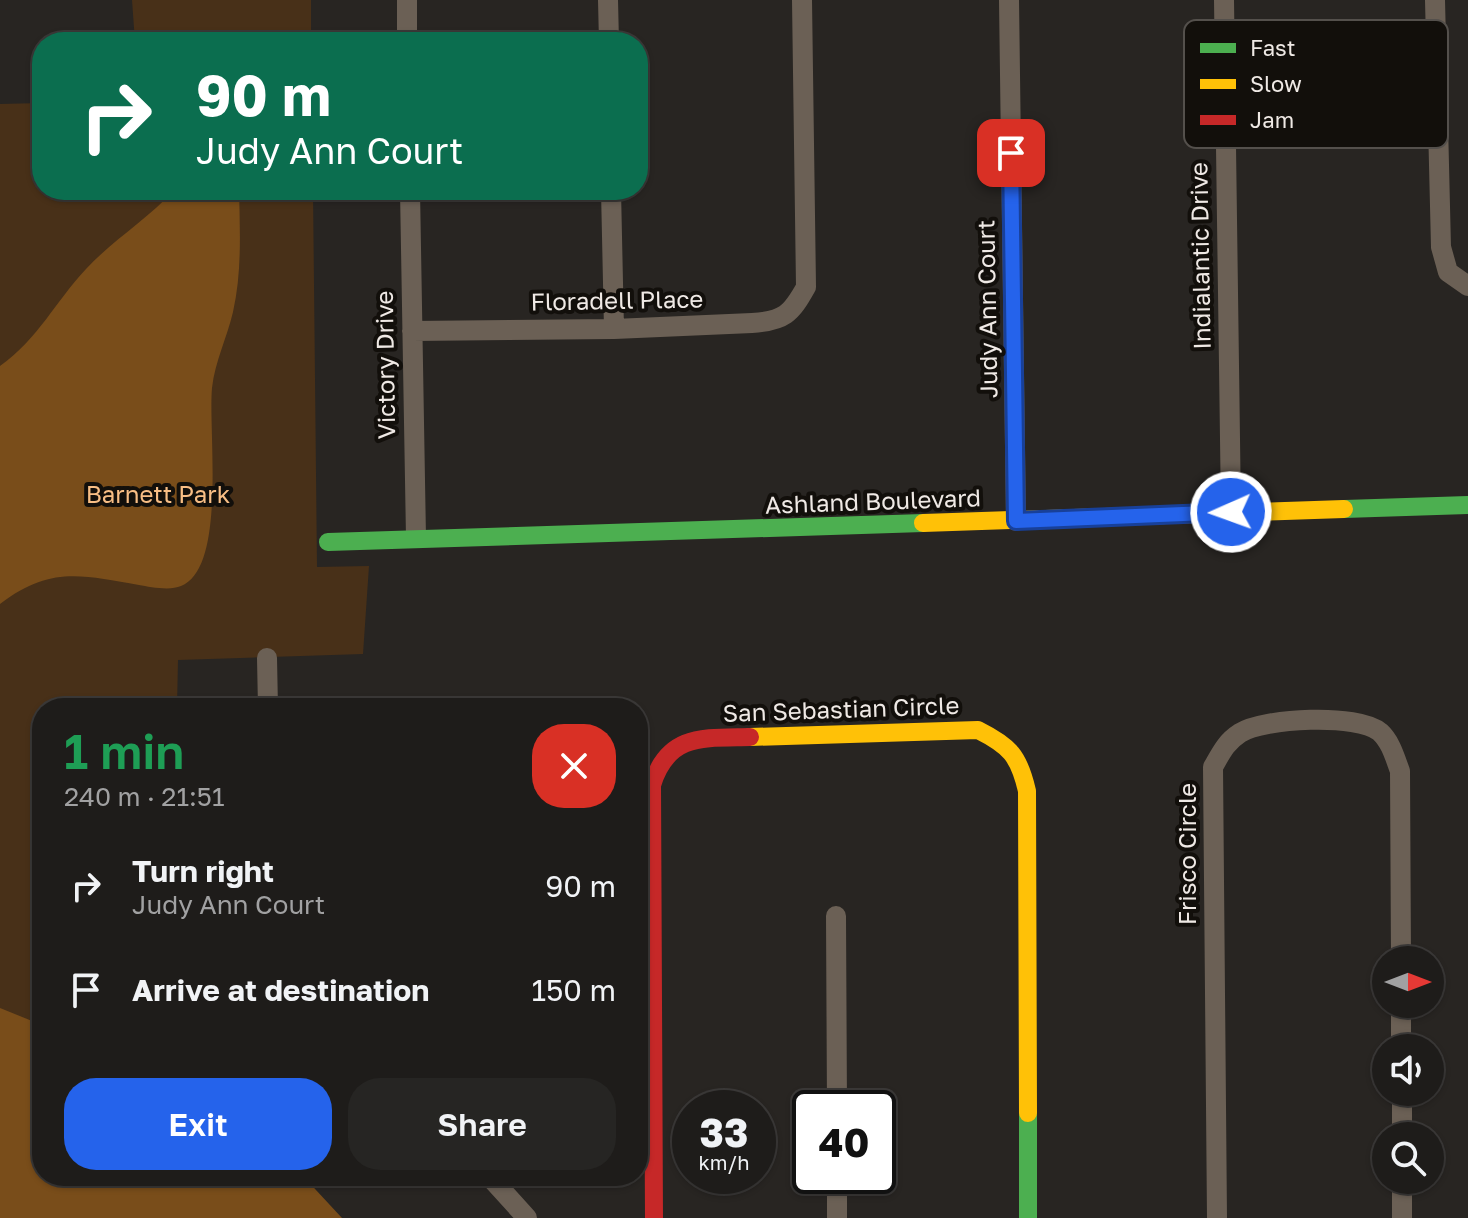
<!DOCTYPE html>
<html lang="en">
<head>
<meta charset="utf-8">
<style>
	body { margin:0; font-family:"Golos Text",sans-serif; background:#262523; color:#f1f3f6; height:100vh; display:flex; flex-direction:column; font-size:30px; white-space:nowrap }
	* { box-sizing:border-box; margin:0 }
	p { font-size:26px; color:#a1a1a2 }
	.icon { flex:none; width:44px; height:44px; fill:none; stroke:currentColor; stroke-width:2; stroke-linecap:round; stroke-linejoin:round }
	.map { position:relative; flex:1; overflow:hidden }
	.panel { position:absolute; left:32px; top:698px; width:616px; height:488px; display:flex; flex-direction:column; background:#1e1c1a; border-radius:32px; box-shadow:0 2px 6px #0004,0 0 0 2px #3c3a39 }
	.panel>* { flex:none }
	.guide { position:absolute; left:32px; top:32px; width:616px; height:168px; border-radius:32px; box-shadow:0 2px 6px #0004,0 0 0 2px #3c3a39; background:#0b6e4f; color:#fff; overflow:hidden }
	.needle { width:52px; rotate:90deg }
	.buttons { position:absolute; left:1372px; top:946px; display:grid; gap:16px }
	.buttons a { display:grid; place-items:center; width:72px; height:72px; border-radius:50%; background:#1e1c1a; box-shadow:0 2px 6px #0004,0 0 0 2px #3c3a39; font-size:40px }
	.speed { position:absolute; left:672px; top:1090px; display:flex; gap:16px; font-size:40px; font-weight:700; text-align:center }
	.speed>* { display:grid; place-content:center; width:104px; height:104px; border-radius:50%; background:#1e1c1a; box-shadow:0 2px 6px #0004,0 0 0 2px #3c3a39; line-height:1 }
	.speed small { font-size:20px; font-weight:400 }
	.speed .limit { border:4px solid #111; border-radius:12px; background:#fff; color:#111 }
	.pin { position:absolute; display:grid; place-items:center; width:68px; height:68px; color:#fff; margin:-34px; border-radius:16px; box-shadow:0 4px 12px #0006 }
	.me { position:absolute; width:88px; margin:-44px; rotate:268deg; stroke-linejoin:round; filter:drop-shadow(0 0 6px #0008) }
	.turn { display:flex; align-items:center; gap:28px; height:168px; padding:0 32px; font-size:36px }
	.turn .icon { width:104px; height:104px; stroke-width:2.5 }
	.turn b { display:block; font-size:56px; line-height:68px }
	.round { display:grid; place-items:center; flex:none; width:84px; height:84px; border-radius:32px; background:#262523 }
	.overview { display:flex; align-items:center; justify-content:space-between; height:136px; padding:0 32px }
	h1 { font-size:48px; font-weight:600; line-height:60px; color:#1e9e55 }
	.primary-button { display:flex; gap:16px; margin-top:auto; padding:16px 32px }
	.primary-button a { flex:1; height:92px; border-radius:32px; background:#2563eb; color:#fff; font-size:32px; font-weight:600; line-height:92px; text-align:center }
	.primary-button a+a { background:#262523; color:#f1f3f6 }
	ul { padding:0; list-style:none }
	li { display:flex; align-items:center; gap:24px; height:104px; padding:0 32px }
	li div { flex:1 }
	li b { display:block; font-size:30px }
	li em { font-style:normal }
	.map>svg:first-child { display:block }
	.green { fill:#483018 }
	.water { fill:#794d1a }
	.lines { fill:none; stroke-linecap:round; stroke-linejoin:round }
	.street { stroke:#6b6055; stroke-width:20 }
	.fast { stroke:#4caf50; stroke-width:18 }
	.slow { stroke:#ffc107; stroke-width:18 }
	.jam { stroke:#c62828; stroke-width:18 }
	.route-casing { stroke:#184099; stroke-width:20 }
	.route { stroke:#2563eb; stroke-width:14 }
	.labels { text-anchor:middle; stroke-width:8; stroke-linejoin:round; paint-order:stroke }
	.street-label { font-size:24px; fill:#efe9e5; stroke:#120f0b }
	.park-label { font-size:24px; fill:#f8be85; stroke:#120f0b }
	.key { fill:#120f0b; stroke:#54504c; stroke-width:2 }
	.key-label { font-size:22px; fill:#efe9e5 }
</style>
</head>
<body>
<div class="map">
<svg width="1468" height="1218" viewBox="0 0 1468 1218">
	<rect width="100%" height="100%" fill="#282522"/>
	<!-- green -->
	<path class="green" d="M 132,0 L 311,0 L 311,42 L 135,42 Z
		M 42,103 L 42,190 L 313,190 L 317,567 L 369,566 L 363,654 L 178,660 L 177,708 L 42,708 L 42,1176 L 0,1218 L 0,104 Z"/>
	<!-- water -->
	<path class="water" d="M 174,190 L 239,190 C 240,231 242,272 233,312 C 227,338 215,361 212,388 C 208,431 227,568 181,586 C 170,591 150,587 139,585 C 81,575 50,566 0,604 L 0,366 C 39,338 55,302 86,269 C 114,239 148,219 174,190 Z
		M 0,1008 L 42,1025 L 42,1176 L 303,1176 L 342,1218 L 0,1218 Z"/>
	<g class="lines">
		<!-- street -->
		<path class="street" d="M 407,0 L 407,42
			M 608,0 L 609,42
			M 1009,0 L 1016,521
			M 1224,0 L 1231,512
			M 1435,0 L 1441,247 L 1448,272 L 1468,286
			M 410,190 L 416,538
			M 611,190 L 614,329
			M 412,331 L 614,329 L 752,323 C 784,321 791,314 806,287 L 802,0
			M 267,658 L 268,708
			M 836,916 L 837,1108
			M 1401,1004 L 1401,1048
			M 1402,1092 L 1402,1136
			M 489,1176 L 527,1218
			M 837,1176 L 837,1218
			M 1402,1180 L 1402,1218
			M 1217,1218 L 1213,767 C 1221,753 1226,742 1240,733 C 1263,718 1358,713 1380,732 C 1391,742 1395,758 1400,771 L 1401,960"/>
		<!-- fast -->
		<path class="fast" d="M 1344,509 L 1468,505
			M 328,542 L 923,523
			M 1028,1113 L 1028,1218"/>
		<!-- slow -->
		<path class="slow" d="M 923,523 L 1344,509
			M 750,737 L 978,730 C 1010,746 1019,756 1027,791 L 1028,1113"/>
		<!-- jam -->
		<path class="jam" d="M 654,1218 L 652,785 C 668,733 704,738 750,737"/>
	</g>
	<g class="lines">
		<!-- route casing -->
		<g class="route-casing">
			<path id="route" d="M 1011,153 L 1016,521 L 1231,512"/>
		</g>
		<!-- route -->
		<use href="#route" class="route"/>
	</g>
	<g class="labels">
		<!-- street labels -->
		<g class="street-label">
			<text transform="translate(1201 256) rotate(-91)" y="8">Indialantic Drive</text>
			<text transform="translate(617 301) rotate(-1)" y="8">Floradell Place</text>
			<text transform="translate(988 309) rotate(-91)" y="8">Judy Ann Court</text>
			<text transform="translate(386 365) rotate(-91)" y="8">Victory Drive</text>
			<text transform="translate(873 502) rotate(-2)" y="8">Ashland Boulevard</text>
			<text transform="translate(841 710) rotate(-2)" y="8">San Sebastian Circle</text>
			<text transform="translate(1188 854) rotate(-90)" y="8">Frisco Circle</text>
		</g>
		<!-- park labels -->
		<g class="park-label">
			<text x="158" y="503">Barnett Park</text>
		</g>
	</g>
	<!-- legend -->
	<rect x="1184" y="20" width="264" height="128" rx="12" class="key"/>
	<rect x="1200" y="43" width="36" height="10" fill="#4caf50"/>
	<rect x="1200" y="79" width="36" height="10" fill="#ffc107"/>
	<rect x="1200" y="115" width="36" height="10" fill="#c62828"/>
	<g class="key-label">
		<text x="1250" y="56">Fast</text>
		<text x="1250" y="92">Slow</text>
		<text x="1250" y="128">Jam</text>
	</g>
</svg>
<div class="buttons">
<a><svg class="needle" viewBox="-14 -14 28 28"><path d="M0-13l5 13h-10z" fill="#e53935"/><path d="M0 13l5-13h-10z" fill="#a1a1a2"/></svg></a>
<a><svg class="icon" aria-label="sound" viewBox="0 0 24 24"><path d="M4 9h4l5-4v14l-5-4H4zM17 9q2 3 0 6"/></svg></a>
<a><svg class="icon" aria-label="search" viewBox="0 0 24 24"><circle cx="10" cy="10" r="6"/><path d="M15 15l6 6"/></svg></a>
</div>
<div class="speed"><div>33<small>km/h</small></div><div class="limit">40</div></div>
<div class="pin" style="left:1011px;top:153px;background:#d93025"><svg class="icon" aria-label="arrive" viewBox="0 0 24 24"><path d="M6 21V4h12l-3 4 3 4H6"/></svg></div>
<svg class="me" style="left:1231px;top:512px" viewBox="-20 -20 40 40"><circle r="17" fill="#2563eb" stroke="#fff" stroke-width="3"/><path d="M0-11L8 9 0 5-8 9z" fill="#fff"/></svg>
<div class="guide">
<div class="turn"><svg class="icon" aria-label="right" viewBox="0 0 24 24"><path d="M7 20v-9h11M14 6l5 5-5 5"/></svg><div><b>90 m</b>Judy Ann Court</div></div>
</div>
<section class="panel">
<div class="overview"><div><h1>1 min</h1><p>240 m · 21:51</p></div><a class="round" style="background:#d93025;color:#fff"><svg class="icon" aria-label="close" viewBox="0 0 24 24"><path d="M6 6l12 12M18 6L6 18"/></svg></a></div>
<ul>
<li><svg class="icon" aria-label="right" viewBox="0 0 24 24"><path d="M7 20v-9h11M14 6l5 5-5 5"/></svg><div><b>Turn right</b><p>Judy Ann Court</p></div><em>90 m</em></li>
<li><svg class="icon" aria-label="arrive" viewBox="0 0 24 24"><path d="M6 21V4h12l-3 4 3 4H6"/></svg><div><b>Arrive at destination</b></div><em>150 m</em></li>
</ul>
<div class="primary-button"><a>Exit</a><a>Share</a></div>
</section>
</div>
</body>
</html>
